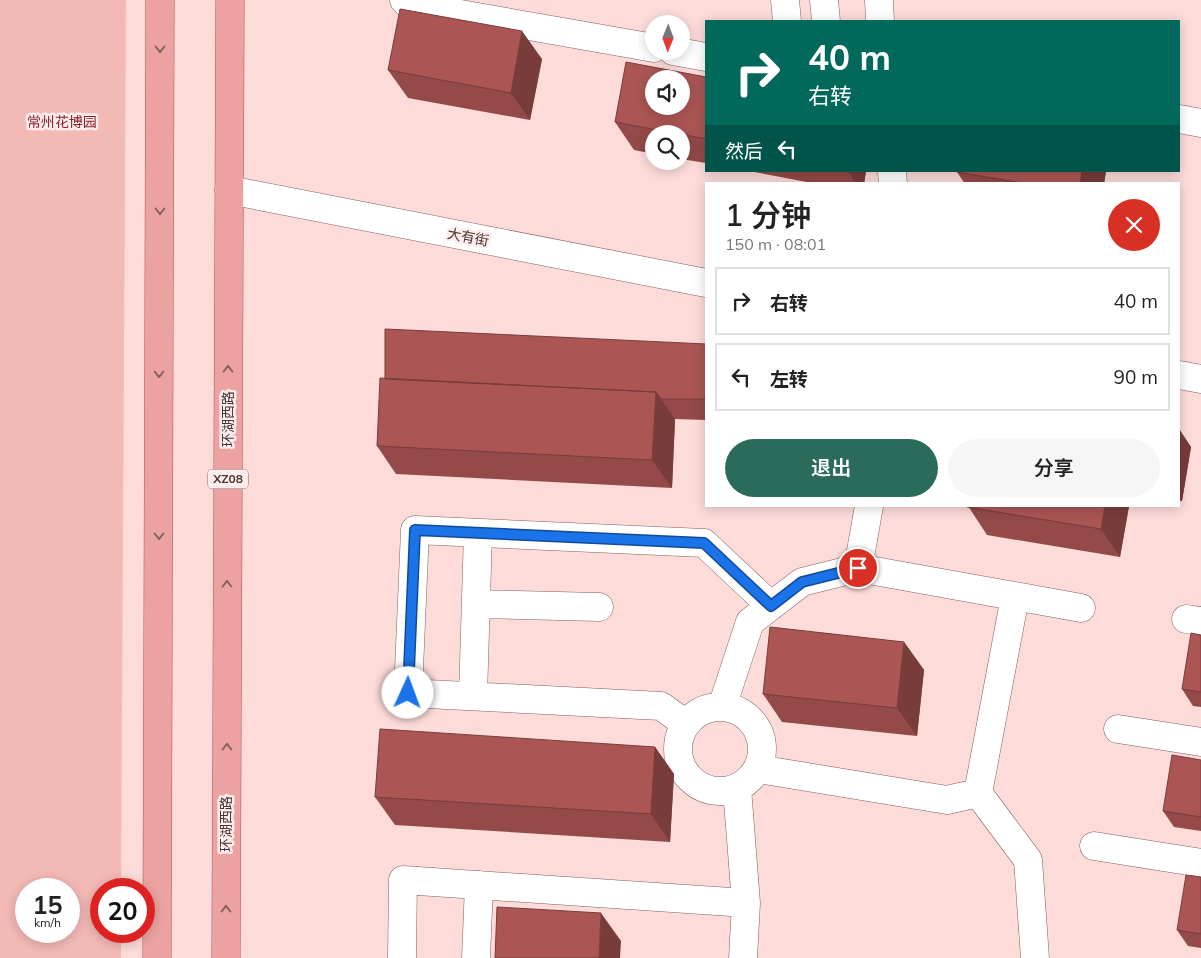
<!DOCTYPE html>
<html lang="zh">
<head>
<meta charset="utf-8">
<style>
	body { margin:0; font-family:Mulish,"Noto Sans SC",sans-serif; background:#f6f6f6; color:#222; height:100vh; display:flex; flex-direction:column; font-size:19px; white-space:nowrap }
	* { box-sizing:border-box; margin:0 }
	p { font-size:16px; color:#767676 }
	.icon { flex:none; width:28px; height:28px; fill:none; stroke:currentColor; stroke-width:2; stroke-linecap:round; stroke-linejoin:round }
	.map { position:relative; flex:1; overflow:hidden }
	.side { position:absolute; left:705px; top:182px; width:475px; height:325px; display:flex; flex-direction:column; background:#fff; border-radius:0px; box-shadow:0 2px 12px #0003 }
	.side>* { flex:none }
	.banner { position:absolute; left:705px; top:20px; width:475px; height:152px; border-radius:0px; box-shadow:0 2px 12px #0003; background:#00695c; color:#fff; overflow:hidden }
	.needle { width:32px; rotate:181deg }
	.buttons { position:absolute; left:645px; top:15px; display:grid; gap:10px }
	.buttons a { display:grid; place-items:center; width:45px; height:45px; border-radius:50%; background:#fff; box-shadow:0 2px 12px #0003; font-size:25px }
	.speed { position:absolute; left:15px; top:878px; display:flex; gap:10px; font-size:25px; font-weight:700; text-align:center }
	.speed>* { display:grid; place-content:center; width:65px; height:65px; border-radius:50%; background:#fff; box-shadow:0 2px 12px #0003; line-height:1 }
	.speed small { font-size:12px; font-weight:400 }
	.speed .limit { border:8px solid #d22; background:#fff; color:#111 }
	.pin { position:absolute; display:grid; place-items:center; width:42px; height:42px; color:#fff; margin:-21px; border:2px solid #fff; border-radius:50%; box-shadow:0 1px 5px #0007 }
	.me { position:absolute; width:55px; margin:-28px; rotate:2deg; stroke-linejoin:round; filter:drop-shadow(0 0 4px #0008) }
	.turn { display:flex; align-items:center; gap:18px; height:105px; padding:0 20px; font-size:22px }
	.turn .icon { width:65px; height:65px; stroke-width:2.5 }
	.turn b { display:block; font-size:35px; line-height:42px }
	.then { display:flex; align-items:center; height:48px; padding:0 20px; background:#0003; gap:10px; font-size:19px }
	.round { display:grid; place-items:center; flex:none; width:52px; height:52px; border-radius:26px; background:#f6f6f6 }
	.headline { display:flex; align-items:center; justify-content:space-between; height:85px; padding:0 20px }
	h1 { font-size:30px; font-weight:600; line-height:38px }
	.primary-button { display:flex; gap:10px; margin-top:auto; padding:10px 20px }
	.primary-button a { flex:1; height:58px; border-radius:30px; background:#2a6b5b; color:#fff; font-size:20px; font-weight:600; line-height:58px; text-align:center }
	.primary-button a+a { background:#f6f6f6; color:#222 }
	ul { padding:0; list-style:none }
	li { display:flex; align-items:center; gap:15px; height:68px; margin:0 10px 8px; padding:0 10px; border:2px solid #e0e0e0; border-radius:0px }
	li div { flex:1 }
	li b { display:block; font-size:19px }
	li em { font-style:normal }
	.map>svg:first-child { display:block }
	.green { fill:#f3b9b5; fill-rule:evenodd }
	.lines { fill:none; stroke-linecap:round; stroke-linejoin:round }
	.minor-casing { stroke:#815f5c; stroke-width:29 }
	.major-casing { stroke:#a95451; stroke-width:29 }
	.minor { stroke:#fff; stroke-width:28 }
	.major { stroke:#eca2a0; stroke-width:28 }
	.wall { fill:#934a48 }
	.shaded-wall { fill:#783c3b }
	.building { fill:#ab5654; stroke:#783c3b; fill-rule:evenodd }
	.oneway { stroke:#88615f }
	.route-casing { stroke:#114b97; stroke-width:12 }
	.route { stroke:#1a73e8; stroke-width:9 }
	.labels { text-anchor:middle; stroke-width:5; stroke-linejoin:round; paint-order:stroke }
	.shield { fill:#feedec; stroke:#7c6c6b; stroke-width:1 }
	.shield-label { font-size:12px; font-weight:bold; fill:#453534 }
	.park-label { font-size:14px; fill:#8b2126; stroke:#feedec }
	.street-label { font-size:14px; fill:#453534; stroke:#feedec }
</style>
</head>
<body>
<div class="map">
<svg width="1201" height="958" viewBox="0 0 1201 958">
	<rect width="100%" height="100%" fill="#fcdbd9"/>
	<!-- green -->
	<path class="green" d="M 0,0 L 126,0 L 121,889 L 101,889 L 101,931 L 121,931 L 121,958 L 0,958 ZM 26,889 L 69,889 L 69,931 L 26,931 Z"/>
	<g class="lines">
		<!-- minor casing -->
		<g class="minor-casing">
			<path id="minor" d="M 404,0 L 409,5 L 654,48
				M 785,0 L 787,21
				M 824,0 L 826,21
				M 879,0 L 880,21
				M 673,51 L 706,57
				M 1179,119 L 1201,123
				M 892,171 L 893,184
				M 229,190 L 706,283
				M 1179,375 L 1201,379
				M 858,568 L 869,506
				M 476,604 L 599,607
				M 1186,619 L 1201,621
				M 473,696 L 478,533
				M678 749a42 42 0 1 1 84 0a42 42 0 1 1-84 0Z
				M 722,707 L 750,622 L 802,582 L 858,568 L 1081,608
				M 686,724 L 661,706 L 408,693 L 415,530 L 704,543 L 771,606
				M 1118,729 L 1201,742
				M 758,769 L 947,800 L 978,793 L 1015,597
				M 737,788 L 746,903 L 743,958
				M 978,793 L 1028,860 L 1035,958
				M 1094,846 L 1201,863
				M 402,958 L 403,880 L 746,903
				M 476,958 L 479,885"/>
		</g>
		<!-- major casing -->
		<g class="major-casing">
			<path id="major" d="M 157,958 L 160,0
				M 226,958 L 230,0"/>
		</g>
		<!-- minor -->
		<use href="#minor" class="minor"/>
		<!-- major -->
		<use href="#major" class="major"/>
	</g>
	<!-- wall -->
	<path class="wall" d="M 542,59 L 530,120 L 408,98 L 388,70 Z
		M 706,77 L 706,163 L 681,159 L 681,134 L 654,134 L 654,154 L 634,150 L 615,122 Z
		M 749,171 L 866,171 L 864,184 L 817,184 Z
		M 1106,171 L 1104,184 L 965,184 L 957,172 Z
		M 706,344 L 706,420 L 675,419 L 672,488 L 396,474 L 377,446 L 385,379 Z
		M 1179,429 L 1191,447 L 1182,501 L 1179,501 Z
		M 968,506 L 1129,506 L 1120,557 L 987,535 Z
		M 1201,635 L 1201,707 L 1193,706 L 1182,689 Z
		M 904,642 L 924,670 L 917,736 L 782,722 L 763,694 Z
		M 655,747 L 674,774 L 670,842 L 395,825 L 375,797 Z
		M 1201,760 L 1201,831 L 1174,827 L 1163,811 Z
		M 1201,877 L 1201,948 L 1188,946 L 1177,930 Z"/>
	<!-- shaded-wall -->
	<path class="shaded-wall" d="M 522,31 L 542,59 L 530,120 L 511,93 Z
		M 848,171 L 866,171 L 864,184 L 856,184 Z
		M 1082,171 L 1106,171 L 1104,184 L 1080,184 Z
		M 656,392 L 675,419 L 672,488 L 652,460 Z
		M 1179,429 L 1191,447 L 1182,501 L 1179,496 Z
		M 1105,506 L 1129,506 L 1120,557 L 1101,529 Z
		M 904,642 L 924,670 L 917,736 L 897,708 Z
		M 655,747 L 674,774 L 670,842 L 651,814 Z
		M 601,913 L 621,941 L 620,958 L 599,958 Z"/>
	<!-- building -->
	<path class="building" d="M 400,9 L 522,31 L 511,93 L 388,70 Z
		M 626,62 L 706,77 L 706,139 L 681,134 L 678,134 L 615,122 ZM 654,79 L 681,79 L 681,106 L 654,106 Z
		M 957,171 L 1082,171 L 1080,184 L 1028,184 L 957,172 Z
		M 385,329 L 706,344 L 706,399 L 661,399 L 656,392 L 385,379 Z
		M 380,378 L 656,392 L 652,460 L 377,446 Z
		M 968,506 L 1105,506 L 1101,529 L 967,507 Z
		M 770,627 L 904,642 L 897,708 L 763,694 Z
		M 1191,633 L 1201,635 L 1201,692 L 1182,689 Z
		M 380,729 L 655,747 L 651,814 L 375,797 Z
		M 1172,755 L 1201,760 L 1201,817 L 1163,811 Z
		M 1186,875 L 1201,877 L 1201,934 L 1177,930 Z
		M 497,907 L 601,913 L 599,958 L 495,958 Z"/>
	<!-- one-way arrows -->
	<defs><path id="oneway-chevron" d="M-2-3.5L2.5 0L-2 3.5" fill="none" stroke-width="1.6" stroke-linecap="round" stroke-linejoin="round" transform="scale(1.25)"/></defs>
	<g class="oneway">
		<use href="#oneway-chevron" transform="translate(160 49) rotate(90)"/>
		<use href="#oneway-chevron" transform="translate(160 211) rotate(90)"/>
		<use href="#oneway-chevron" transform="translate(228 369) rotate(-90)"/>
		<use href="#oneway-chevron" transform="translate(159 374) rotate(90)"/>
		<use href="#oneway-chevron" transform="translate(159 536) rotate(90)"/>
		<use href="#oneway-chevron" transform="translate(227 584) rotate(-90)"/>
		<use href="#oneway-chevron" transform="translate(227 747) rotate(-90)"/>
		<use href="#oneway-chevron" transform="translate(226 909) rotate(-90)"/>
	</g>
	<g class="lines">
		<!-- route casing -->
		<g class="route-casing">
			<path id="route" d="M 408,693 L 415,530 L 704,543 L 771,606 L 802,582 L 858,568"/>
		</g>
		<!-- route -->
		<use href="#route" class="route"/>
	</g>
	<g class="labels">
		<!-- shield labels -->
		<rect class="shield" x="208" y="469.5" width="40" height="19" rx="4"/>
		<g class="shield-label">
			<text x="228" y="483">XZ08</text>
		</g>
		<!-- park labels -->
		<g class="park-label">
			<text x="62" y="127">常州花博园</text>
		</g>
		<!-- street labels -->
		<g class="street-label">
			<text transform="translate(468 237) rotate(11)" y="5">大有街</text>
			<text transform="translate(228 419) rotate(-90)" y="5">环湖西路</text>
			<text transform="translate(226 824) rotate(-90)" y="5">环湖西路</text>
		</g>
	</g>
</svg>
<div class="buttons">
<a><svg class="needle" viewBox="-14 -14 28 28"><path d="M0-13l5 13h-10z" fill="#e53935"/><path d="M0 13l5-13h-10z" fill="#767676"/></svg></a>
<a><svg class="icon" aria-label="sound" viewBox="0 0 24 24"><path d="M4 9h4l5-4v14l-5-4H4zM17 9q2 3 0 6"/></svg></a>
<a><svg class="icon" aria-label="search" viewBox="0 0 24 24"><circle cx="10" cy="10" r="6"/><path d="M15 15l6 6"/></svg></a>
</div>
<div class="speed"><div>15<small>km/h</small></div><div class="limit">20</div></div>
<div class="pin" style="left:858px;top:568px;background:#d93025"><svg class="icon" aria-label="arrive" viewBox="0 0 24 24"><path d="M6 21V4h12l-3 4 3 4H6"/></svg></div>
<svg class="me" style="left:408px;top:693px" viewBox="-20 -20 40 40"><circle r="19" fill="#fff"/><path d="M0-13L10 11 0 6-10 11z" fill="#1a73e8"/></svg>
<div class="banner">
<div class="turn"><svg class="icon" aria-label="right" viewBox="0 0 24 24"><path d="M7 20v-9h11M14 6l5 5-5 5"/></svg><div><b>40 m</b>右转</div></div>
<div class="then">然后<svg class="icon" aria-label="left" viewBox="0 0 24 24"><path d="M17 20v-9H6M10 6l-5 5 5 5"/></svg></div>
</div>
<section class="side">
<div class="headline"><div><h1>1 分钟</h1><p>150 m · 08:01</p></div><a class="round" style="background:#d93025;color:#fff"><svg class="icon" aria-label="close" viewBox="0 0 24 24"><path d="M6 6l12 12M18 6L6 18"/></svg></a></div>
<ul>
<li><svg class="icon" aria-label="right" viewBox="0 0 24 24"><path d="M7 20v-9h11M14 6l5 5-5 5"/></svg><div><b>右转</b></div><em>40 m</em></li>
<li><svg class="icon" aria-label="left" viewBox="0 0 24 24"><path d="M17 20v-9H6M10 6l-5 5 5 5"/></svg><div><b>左转</b></div><em>90 m</em></li>
</ul>
<div class="primary-button"><a>退出</a><a>分享</a></div>
</section>
</div>
</body>
</html>
